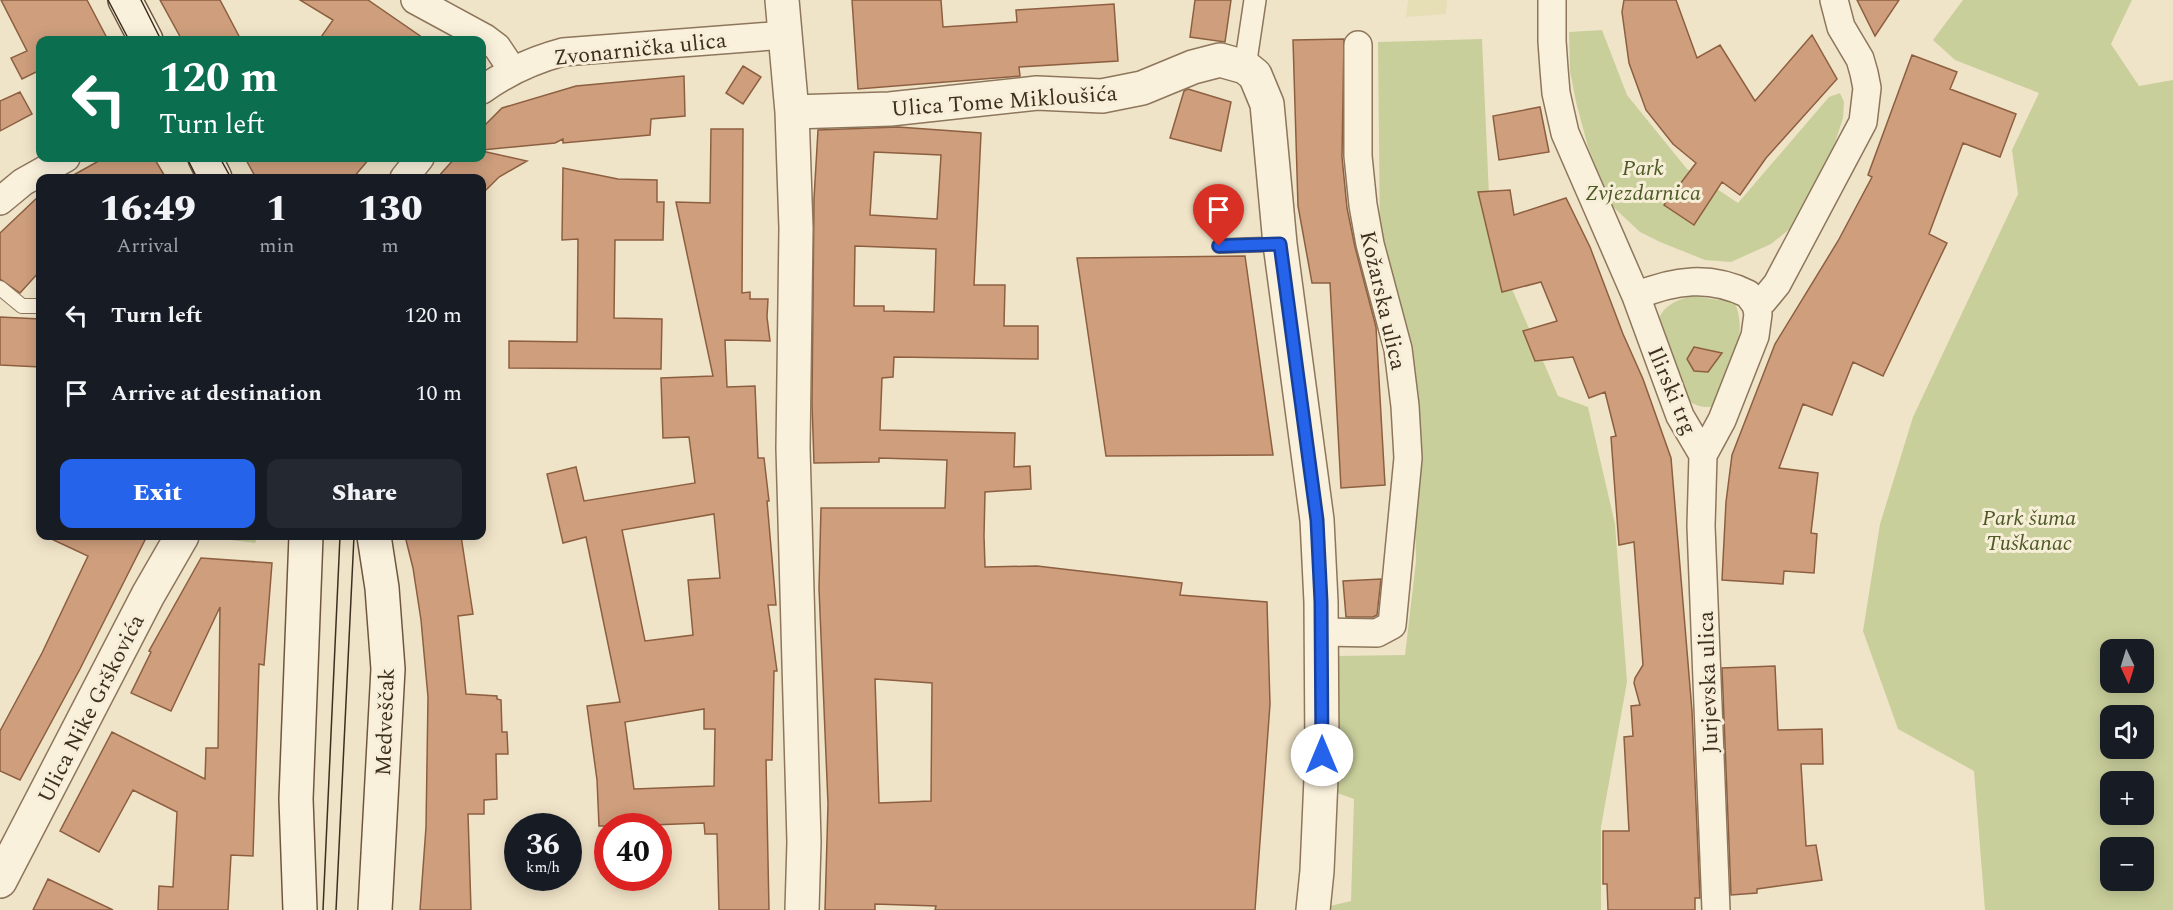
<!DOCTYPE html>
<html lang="en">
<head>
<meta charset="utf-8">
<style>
	body { margin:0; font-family:Spectral,serif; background:#242831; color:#f1f3f6; height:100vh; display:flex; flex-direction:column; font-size:22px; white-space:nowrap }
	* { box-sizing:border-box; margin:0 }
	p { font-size:20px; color:#9ea1a6 }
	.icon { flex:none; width:33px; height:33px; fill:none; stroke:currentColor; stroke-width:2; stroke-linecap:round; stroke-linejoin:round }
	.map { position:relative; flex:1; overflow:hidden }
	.drawer { position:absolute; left:36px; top:174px; width:450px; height:366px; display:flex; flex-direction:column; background:#171b24; border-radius:12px; box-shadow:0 3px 15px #0003 }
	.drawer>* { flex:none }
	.hud { position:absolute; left:36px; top:36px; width:450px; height:126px; border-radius:12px; box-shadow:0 3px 15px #0003; background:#0b6e4f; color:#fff; overflow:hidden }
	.needle { width:39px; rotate:176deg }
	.tools { position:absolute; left:2100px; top:639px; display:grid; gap:12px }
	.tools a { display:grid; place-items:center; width:54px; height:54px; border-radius:12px; background:#171b24; box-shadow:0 3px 15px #0003; font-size:30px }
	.speed { position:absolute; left:504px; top:813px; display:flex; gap:12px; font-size:30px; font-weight:700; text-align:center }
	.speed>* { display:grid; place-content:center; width:78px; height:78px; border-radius:50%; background:#171b24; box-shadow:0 3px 15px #0003; line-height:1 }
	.speed small { font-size:15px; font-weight:400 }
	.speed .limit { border:9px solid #d22; background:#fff; color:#111 }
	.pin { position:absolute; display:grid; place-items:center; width:51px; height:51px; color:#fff; margin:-62px -26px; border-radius:50% 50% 50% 0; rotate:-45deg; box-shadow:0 0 6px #0007 }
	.pin .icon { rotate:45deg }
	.me { position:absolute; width:66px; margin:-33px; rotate:0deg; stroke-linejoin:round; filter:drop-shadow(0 0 4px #0008) }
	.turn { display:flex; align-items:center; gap:21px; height:126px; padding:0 24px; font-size:27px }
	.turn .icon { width:78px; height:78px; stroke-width:2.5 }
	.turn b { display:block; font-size:42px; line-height:51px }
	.eta { display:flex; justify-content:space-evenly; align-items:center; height:102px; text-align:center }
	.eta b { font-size:36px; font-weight:800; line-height:42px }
	.button { display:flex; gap:12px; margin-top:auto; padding:12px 24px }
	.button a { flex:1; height:69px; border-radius:12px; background:#2563eb; color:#fff; font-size:24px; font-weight:800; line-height:69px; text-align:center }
	.button a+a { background:#242831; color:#f1f3f6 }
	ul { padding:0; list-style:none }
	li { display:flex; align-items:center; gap:18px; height:78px; padding:0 24px }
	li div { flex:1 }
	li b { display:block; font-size:22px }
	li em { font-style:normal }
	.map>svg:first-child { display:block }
	.farmland { fill:#e6deb5 }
	.green { fill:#c9cf9b; fill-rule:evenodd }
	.building { fill:#cf9f7d; stroke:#8d5f41; stroke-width:1.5; fill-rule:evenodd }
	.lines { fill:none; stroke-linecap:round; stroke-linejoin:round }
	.service-casing { stroke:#8d765c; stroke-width:16 }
	.pedestrian-casing { stroke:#8d765c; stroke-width:24 }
	.minor-casing { stroke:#8d765c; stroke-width:30 }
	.tertiary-casing { stroke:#8d765c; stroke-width:36 }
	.secondary-casing { stroke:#6f573f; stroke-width:36 }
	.service { stroke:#faf1dc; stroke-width:14 }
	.pedestrian { stroke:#faf1dc; stroke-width:21 }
	.minor { stroke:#faf1dc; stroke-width:27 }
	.tertiary { stroke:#faf1dc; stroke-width:33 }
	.secondary { stroke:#faf1dc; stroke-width:33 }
	.tram { stroke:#3d2e20; stroke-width:1.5 }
	.route-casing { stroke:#184099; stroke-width:15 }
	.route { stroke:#2563eb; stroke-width:10 }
	.labels { text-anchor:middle; stroke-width:6; stroke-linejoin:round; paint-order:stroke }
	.street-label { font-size:22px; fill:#3d2e20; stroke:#f7eed8 }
	.park-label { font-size:22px; font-style:italic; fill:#4d5a26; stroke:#f7eed8 }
</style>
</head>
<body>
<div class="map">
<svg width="2173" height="910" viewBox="0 0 2173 910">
	<rect width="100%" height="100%" fill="#f0e4c8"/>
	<!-- farmland -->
	<path class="farmland" d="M 1408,0 L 1447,0 L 1446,14 L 1406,17 Z"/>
	<!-- green -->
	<path class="green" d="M 1963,0 L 2132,0 L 2111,44 L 2139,86 L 2173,80 L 2173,910 L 1985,910 L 1974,771 L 1898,729 L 1863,631 L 1880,524 L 1913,417 L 2018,194 L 2012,150 L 2039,93 L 1955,60 L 1933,40 ZM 2110,650 L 2144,650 L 2144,682 L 2110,682 ZM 2110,716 L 2144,716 L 2144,748 L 2110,748 ZM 2110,782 L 2144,782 L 2144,814 L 2110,814 ZM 2110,848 L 2144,848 L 2144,880 L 2110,880 Z
		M 1602,30 L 1627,95 L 1687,169 L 1738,203 L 1829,97 L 1840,93 L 1844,102 L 1843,118 L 1824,177 L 1791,228 L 1771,244 L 1731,262 L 1705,260 L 1660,242 L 1640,232 L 1610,204 L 1588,147 L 1576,102 L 1570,71 L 1569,32 Z
		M 1482,39 L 1491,240 L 1558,396 L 1588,407 L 1615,524 L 1627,682 L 1601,827 L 1601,910 L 1330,910 L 1330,906 L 1351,901 L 1354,799 L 1337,793 L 1334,656 L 1405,655 L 1416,561 L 1412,365 L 1380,242 L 1378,42 Z
		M 1692,296 L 1734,302 C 1750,330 1729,379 1715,406 C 1704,408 1697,407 1688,400 L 1657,322 C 1664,305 1676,300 1692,296 Z
		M 224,536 L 242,536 L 257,539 L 255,543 L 230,540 Z"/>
	<!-- building -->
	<path class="building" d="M 1,0 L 87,0 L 108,40 L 40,40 L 40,77 L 38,71 L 22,79 L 11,58 L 27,51 Z
		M 160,0 L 220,0 L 241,40 L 182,40 Z
		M 300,0 L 368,0 L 426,40 L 319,40 L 333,20 Z
		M 852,0 L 941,0 L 943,27 L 1017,22 L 1016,10 L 1114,4 L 1118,61 L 1019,67 L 1020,76 L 858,89 Z
		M 1195,0 L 1231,0 L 1225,42 L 1190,37 Z
		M 1624,0 L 1676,0 L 1697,58 L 1720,45 L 1755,101 L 1812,35 L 1837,79 L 1766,158 L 1740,195 L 1722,182 L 1694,225 L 1664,205 L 1696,163 L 1673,144 L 1646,110 L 1629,63 L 1622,12 Z
		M 1857,0 L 1899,0 L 1875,36 Z
		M 1344,39 L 1342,157 L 1347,208 L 1355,247 L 1376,327 L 1385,485 L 1341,488 L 1330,283 L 1312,283 L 1298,206 L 1293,40 Z
		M 1912,55 L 1957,72 L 1950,89 L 2016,114 L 2000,157 L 1963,143 L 1929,234 L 1947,243 L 1883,376 L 1853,362 L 1832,415 L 1803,404 L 1779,468 L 1818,473 L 1811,533 L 1817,534 L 1814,573 L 1784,571 L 1783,584 L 1722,580 L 1726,502 L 1732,455 L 1775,344 L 1838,241 L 1872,177 L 1868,175 Z
		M 743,66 L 761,77 L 743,104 L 726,93 Z
		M 684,76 L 685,116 L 651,119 L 650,135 L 563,143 L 563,139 L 555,143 L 482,150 L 482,128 L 502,108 L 576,86 Z
		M 1188,89 L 1231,102 L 1221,151 L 1170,138 L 1184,91 Z
		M 20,92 L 32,114 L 0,131 L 0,101 Z
		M 1540,107 L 1549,152 L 1499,160 L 1493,116 Z
		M 898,127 L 981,133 L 974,285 L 1005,285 L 1004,326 L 1038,326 L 1038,359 L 894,357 L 893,377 L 882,378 L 880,430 L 1015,433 L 1014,467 L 1030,466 L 1031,489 L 985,492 L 984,536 L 985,567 L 1037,566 L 1182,583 L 1180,595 L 1267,602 L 1270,704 L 1255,910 L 935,910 L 936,906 L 875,904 L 875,910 L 825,910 L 828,804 L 819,588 L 821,508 L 945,508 L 947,460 L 879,458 L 879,462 L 814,463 L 812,404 L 814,199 L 818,130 ZM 874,152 L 941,155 L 937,219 L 870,215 ZM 855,246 L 936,249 L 934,312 L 884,311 L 884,306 L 854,306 ZM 875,679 L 932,683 L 931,801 L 879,803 Z
		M 711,129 L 743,129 L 742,293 L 750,292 L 750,299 L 768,299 L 767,317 L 770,341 L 725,340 L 727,387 L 755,386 L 758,458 L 764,458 L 769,501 L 767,501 L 776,605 L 768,605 L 777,671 L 774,671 L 772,760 L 766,760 L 769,910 L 719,910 L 717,834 L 705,834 L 704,823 L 652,825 L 653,826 L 599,826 L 597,780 L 587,706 L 620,702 L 586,537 L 563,543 L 547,474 L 576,467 L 584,501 L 695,483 L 689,437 L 663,438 L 661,378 L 713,376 L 676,202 L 710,203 ZM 714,514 L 720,578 L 688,580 L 693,635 L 645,641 L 622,530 ZM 704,709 L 704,729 L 715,729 L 714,786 L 634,789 L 625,722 Z
		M 482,151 L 527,161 L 499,177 L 482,194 L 482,178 L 437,178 L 455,158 L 482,158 Z
		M 104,158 L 154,158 L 166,178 L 68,178 Z
		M 245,158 L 370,158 L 353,178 L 256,178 Z
		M 563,168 L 618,179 L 657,180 L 657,202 L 664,202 L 663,240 L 615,240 L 614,318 L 662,319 L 661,369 L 509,368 L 509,341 L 577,342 L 578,239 L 562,240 Z
		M 1510,190 L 1514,215 L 1566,198 L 1590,247 L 1623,334 L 1643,379 L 1671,458 L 1692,711 L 1700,898 L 1695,898 L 1695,910 L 1608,910 L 1607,884 L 1603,884 L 1603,831 L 1629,831 L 1624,737 L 1633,736 L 1631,706 L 1640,705 L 1634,683 L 1635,678 L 1643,665 L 1634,542 L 1619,545 L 1611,437 L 1616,436 L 1605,392 L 1589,398 L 1573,357 L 1535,361 L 1523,331 L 1557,321 L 1541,282 L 1502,292 L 1478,192 Z
		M 40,195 L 40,271 L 20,293 L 0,279 L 0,233 Z
		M 1245,256 L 1273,455 L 1106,456 L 1077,258 Z
		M 0,317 L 40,319 L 40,367 L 0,365 Z
		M 1694,347 L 1722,353 L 1708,372 L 1694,371 L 1687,359 Z
		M 45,536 L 147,536 L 80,669 L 20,780 L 0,771 L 0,731 L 42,653 L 88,556 Z
		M 405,536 L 461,536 L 473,614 L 458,616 L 466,694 L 497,696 L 497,699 L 501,700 L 502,732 L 507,732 L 508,754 L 496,754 L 497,799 L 484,800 L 484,814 L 468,814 L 471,910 L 420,910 L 426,827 L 428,697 L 421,620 L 413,568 Z
		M 201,558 L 272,563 L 264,665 L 259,664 L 253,856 L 231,855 L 228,910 L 158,910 L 159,886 L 173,887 L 177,812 L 133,790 L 99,852 L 60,831 L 112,732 L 205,779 L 206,748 L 218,748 L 220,607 L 171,711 L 131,693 L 151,652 L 149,651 Z
		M 1381,579 L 1377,615 L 1373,617 L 1346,617 L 1343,581 Z
		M 1775,666 L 1778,730 L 1822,729 L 1823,764 L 1801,764 L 1806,846 L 1816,845 L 1822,880 L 1757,889 L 1757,893 L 1731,895 L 1722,668 Z
		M 48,879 L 113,910 L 33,910 Z"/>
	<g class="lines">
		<!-- service casing -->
		<g class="service-casing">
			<path id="service" d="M 1219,246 L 1280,244
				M 0,288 L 22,306 L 40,306"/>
		</g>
		<!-- pedestrian casing -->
		<g class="pedestrian-casing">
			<path id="pedestrian" d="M 1245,67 L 1255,0"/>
		</g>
		<!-- minor casing -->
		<g class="minor-casing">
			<path id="minor" d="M 415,0 L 485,38 L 497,47 L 513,71
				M 1552,0 L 1552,41 L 1554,69 L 1556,93 L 1565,133 L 1636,296 L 1680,416 L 1703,455
				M 482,90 C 507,72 533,60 563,52 L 785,35
				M 404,178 L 420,158
				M 0,201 L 23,182 L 66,158
				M 1636,296 C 1674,280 1710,275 1748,294 L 1756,305 L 1758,314 L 1755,336 L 1722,420 L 1703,455 L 1701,526 L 1716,910
				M 1756,305 L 1763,301 L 1777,284 L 1863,122 L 1867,88 L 1864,73 L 1860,59 L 1841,27 L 1834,0
				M 1321,632 L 1377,633 L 1392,625 L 1408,458 L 1405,406 L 1398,349 L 1370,244 L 1363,205 L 1358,156 L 1358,45"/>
		</g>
		<!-- tertiary casing -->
		<g class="tertiary-casing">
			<path id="tertiary" d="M 782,0 L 792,112 L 796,228 L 793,448 L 804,842 L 802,910
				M 792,112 L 890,109 L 1037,93 L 1102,96 L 1142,88 L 1193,67 L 1220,60 L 1245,67 L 1255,75 L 1267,104 L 1280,244 L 1317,520 L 1321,602 L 1322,755 L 1317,871 L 1313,910
				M 0,881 L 148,595 L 182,536"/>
		</g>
		<!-- secondary casing -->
		<g class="secondary-casing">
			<path id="secondary" d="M 125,0 L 146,40
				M 205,158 L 215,178
				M 374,536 L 382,588 L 388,669 L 375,910
				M 300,910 L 296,799 L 306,536"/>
		</g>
		<!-- service -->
		<use href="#service" class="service"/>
		<!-- pedestrian -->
		<use href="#pedestrian" class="pedestrian"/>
		<!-- minor -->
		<use href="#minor" class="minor"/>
		<!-- tertiary -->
		<use href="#tertiary" class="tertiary"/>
		<!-- secondary -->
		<use href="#secondary" class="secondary"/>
		<!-- tram -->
		<path class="tram" d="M 108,0 L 129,40
			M 141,0 L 161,40
			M 187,158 L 197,178
			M 220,158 L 231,178
			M 323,910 L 340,536
			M 336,910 L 354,536"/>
	</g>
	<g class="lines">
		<!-- route casing -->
		<g class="route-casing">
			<path id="route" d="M 1219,246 L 1280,244 L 1317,520 L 1321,602 L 1322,755"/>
		</g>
		<!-- route -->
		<use href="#route" class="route"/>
	</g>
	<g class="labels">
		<!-- street labels -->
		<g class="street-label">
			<text transform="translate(640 48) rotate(-6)" y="8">Zvonarnička ulica</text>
			<text transform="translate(1004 100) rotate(-4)" y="8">Ulica Tome Mikloušića</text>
			<text transform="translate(1384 300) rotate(77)" y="8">Kožarska ulica</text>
			<text transform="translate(1673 390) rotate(67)" y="8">Ilirski trg</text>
			<text transform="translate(1707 682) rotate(-92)" y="8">Jurjevska ulica</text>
			<text transform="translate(90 708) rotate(-63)" y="8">Ulica Nike Grškovića</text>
			<text transform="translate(384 722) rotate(-88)" y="8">Medveščak</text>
		</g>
		<!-- park labels -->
		<g class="park-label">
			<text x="1643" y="175">Park<tspan x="1643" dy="25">Zvjezdarnica</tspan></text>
			<text x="2029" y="525">Park šuma<tspan x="2029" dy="25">Tuškanac</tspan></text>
		</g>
	</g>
</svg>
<div class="tools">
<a><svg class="needle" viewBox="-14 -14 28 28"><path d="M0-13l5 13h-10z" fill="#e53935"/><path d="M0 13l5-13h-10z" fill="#9ea1a6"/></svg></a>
<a><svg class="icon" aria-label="sound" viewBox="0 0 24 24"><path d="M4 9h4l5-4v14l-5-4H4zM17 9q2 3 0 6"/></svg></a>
<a>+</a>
<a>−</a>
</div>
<div class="speed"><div>36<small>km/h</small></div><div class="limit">40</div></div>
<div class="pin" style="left:1219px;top:246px;background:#d93025"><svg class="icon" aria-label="arrive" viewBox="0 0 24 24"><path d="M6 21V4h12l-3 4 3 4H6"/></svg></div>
<svg class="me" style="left:1322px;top:755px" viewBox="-20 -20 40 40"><circle r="19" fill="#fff"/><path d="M0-13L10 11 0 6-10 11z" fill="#2563eb"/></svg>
<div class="hud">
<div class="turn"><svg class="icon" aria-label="left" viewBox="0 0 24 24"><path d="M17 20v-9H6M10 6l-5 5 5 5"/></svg><div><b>120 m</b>Turn left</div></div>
</div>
<section class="drawer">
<div class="eta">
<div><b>16:49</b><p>Arrival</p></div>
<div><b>1</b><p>min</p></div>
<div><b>130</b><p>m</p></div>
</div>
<ul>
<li><svg class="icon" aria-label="left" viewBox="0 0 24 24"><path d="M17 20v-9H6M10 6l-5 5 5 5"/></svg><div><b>Turn left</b></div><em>120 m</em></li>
<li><svg class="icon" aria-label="arrive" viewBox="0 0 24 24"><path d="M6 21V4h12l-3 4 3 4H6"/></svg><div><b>Arrive at destination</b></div><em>10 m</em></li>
</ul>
<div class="button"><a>Exit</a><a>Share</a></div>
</section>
</div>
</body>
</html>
